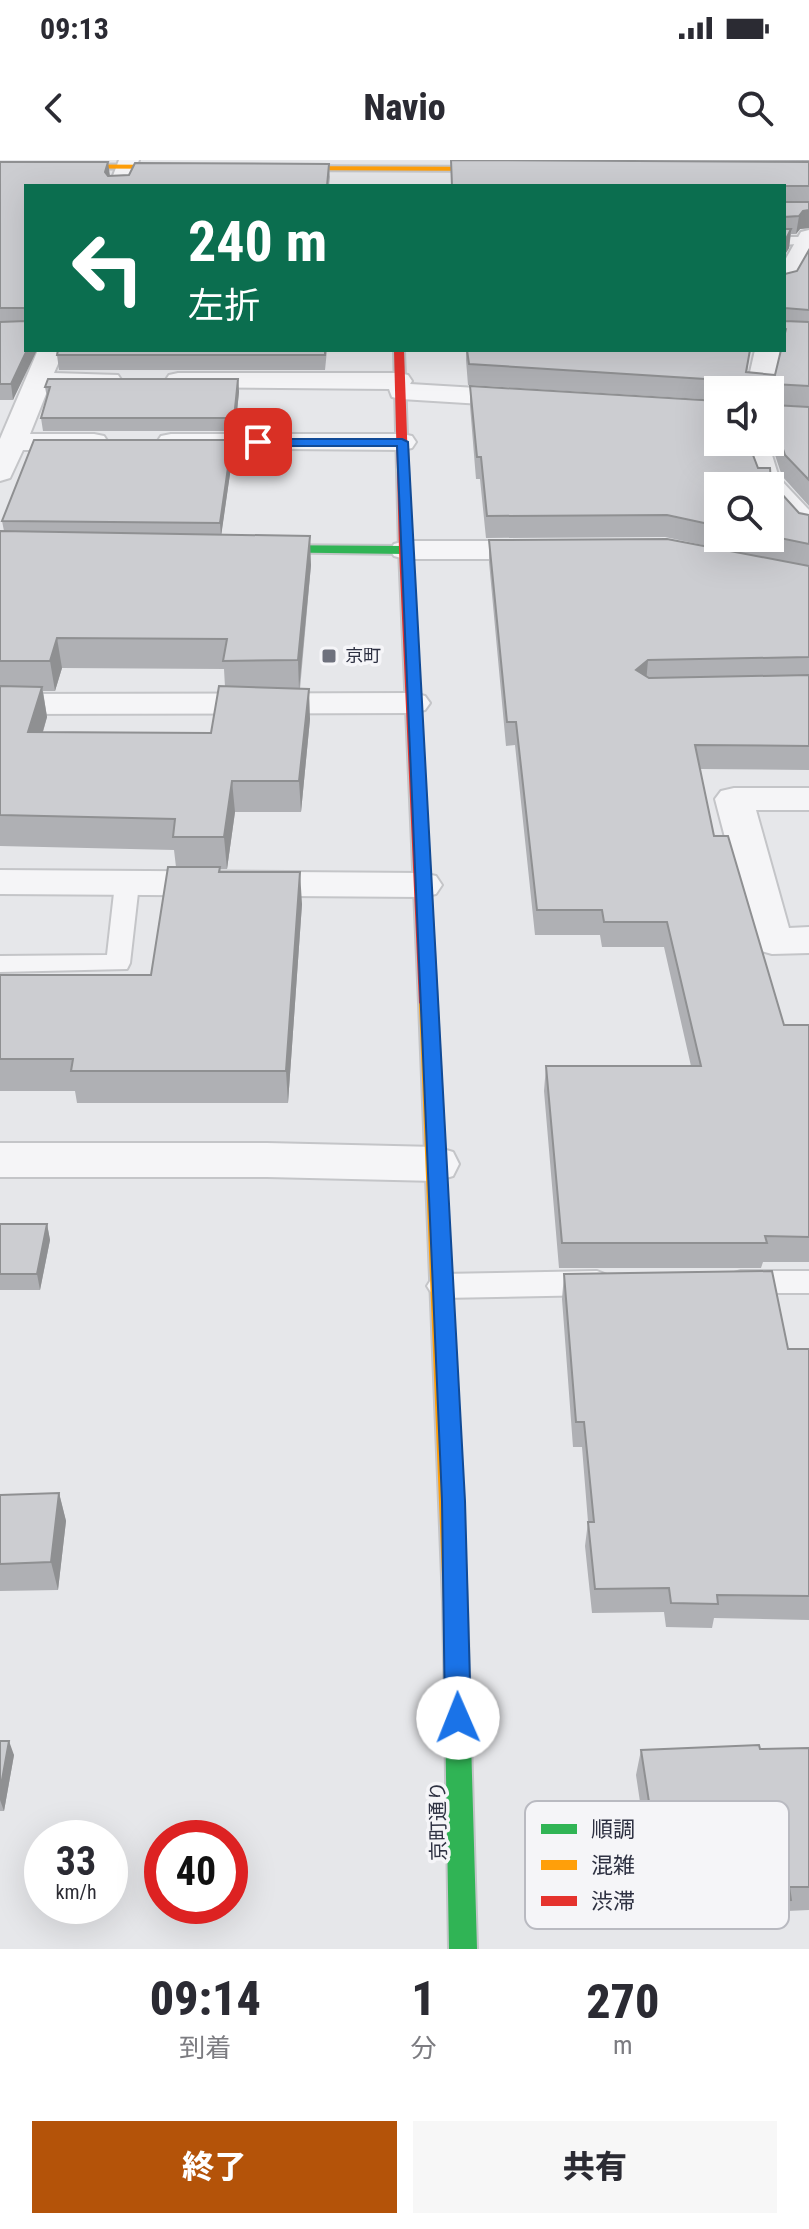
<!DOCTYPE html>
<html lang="ja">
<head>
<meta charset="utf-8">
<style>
	body { margin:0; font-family:"Roboto Condensed","Noto Sans JP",sans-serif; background:#f7f7f7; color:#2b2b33; height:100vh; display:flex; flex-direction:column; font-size:30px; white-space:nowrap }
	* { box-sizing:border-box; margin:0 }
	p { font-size:26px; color:#7c7c81 }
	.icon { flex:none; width:44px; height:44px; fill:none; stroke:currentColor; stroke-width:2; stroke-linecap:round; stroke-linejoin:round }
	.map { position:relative; height:1789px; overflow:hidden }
	.side { display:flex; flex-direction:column; background:#fff; flex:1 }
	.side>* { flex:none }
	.hud { position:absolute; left:24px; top:24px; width:762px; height:168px; border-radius:0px; box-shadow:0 8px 32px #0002; background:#0b6e4f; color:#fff; overflow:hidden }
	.controls { position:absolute; left:704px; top:216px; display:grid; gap:16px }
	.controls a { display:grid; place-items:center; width:80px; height:80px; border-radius:0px; background:#fff; box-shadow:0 8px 32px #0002; font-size:40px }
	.speed { position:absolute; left:24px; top:1660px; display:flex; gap:16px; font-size:40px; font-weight:700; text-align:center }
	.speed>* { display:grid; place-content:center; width:104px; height:104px; border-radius:50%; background:#fff; box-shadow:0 8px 32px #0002; line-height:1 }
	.speed small { font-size:20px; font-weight:400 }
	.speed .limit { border:12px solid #d22; background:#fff; color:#111 }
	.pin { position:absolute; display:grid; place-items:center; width:68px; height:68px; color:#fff; margin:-34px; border-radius:16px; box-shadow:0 4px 12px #0006 }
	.me { position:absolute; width:88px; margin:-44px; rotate:359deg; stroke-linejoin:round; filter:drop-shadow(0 0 6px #0008) }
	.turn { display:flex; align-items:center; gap:28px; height:168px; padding:0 32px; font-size:36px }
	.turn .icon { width:104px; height:104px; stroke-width:2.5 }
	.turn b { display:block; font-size:56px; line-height:68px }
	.eta { display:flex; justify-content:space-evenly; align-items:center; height:136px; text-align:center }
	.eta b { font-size:48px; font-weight:800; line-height:56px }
	.cta { display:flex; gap:16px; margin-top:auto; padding:16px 32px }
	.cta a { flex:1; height:92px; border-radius:0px; background:#b45309; color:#fff; font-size:32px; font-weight:800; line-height:92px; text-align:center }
	.cta a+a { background:#f7f7f7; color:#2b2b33 }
	.status { display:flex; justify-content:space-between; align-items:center; height:56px; padding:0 40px; background:#fff; direction:ltr }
	.status svg { height:22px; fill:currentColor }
	header { display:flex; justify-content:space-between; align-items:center; height:104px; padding:0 32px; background:#fff; font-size:36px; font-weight:800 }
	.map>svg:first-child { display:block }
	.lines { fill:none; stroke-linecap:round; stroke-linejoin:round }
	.lane-casing { stroke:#c4c5c8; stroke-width:4 }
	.street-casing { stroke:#c4c5c8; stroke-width:4 }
	.fast-casing { stroke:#c4c5c8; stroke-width:4 }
	.slow-casing { stroke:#c4c5c8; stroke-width:4 }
	.jam-casing { stroke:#c4c5c8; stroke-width:4 }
	.lane { fill:#f5f5f7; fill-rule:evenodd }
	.street { fill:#f5f5f7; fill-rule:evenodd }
	.fast { fill:#30b455; fill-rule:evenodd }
	.slow { fill:#ff9f0a; fill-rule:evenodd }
	.jam { fill:#e5322d; fill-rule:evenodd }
	.wall { fill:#afb0b4; fill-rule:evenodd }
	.shaded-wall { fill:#8f9092 }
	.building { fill:#cccdd1; stroke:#8f9092; stroke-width:2 }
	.route { fill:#1a73e8; stroke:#114b97; stroke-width:2 }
	.poi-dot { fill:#6e717d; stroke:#f5f5f8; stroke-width:3 }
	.labels { text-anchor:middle; stroke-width:7; stroke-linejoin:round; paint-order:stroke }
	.far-poi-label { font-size:18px; fill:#2e3142; stroke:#f5f5f8; text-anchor:start }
	.street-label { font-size:20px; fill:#2e3142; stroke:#f5f5f8 }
	.key { fill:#f5f5f8; stroke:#b9bac1; stroke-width:2 }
	.key-label { font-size:22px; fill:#2e3142 }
</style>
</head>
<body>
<div class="status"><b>09:13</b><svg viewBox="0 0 49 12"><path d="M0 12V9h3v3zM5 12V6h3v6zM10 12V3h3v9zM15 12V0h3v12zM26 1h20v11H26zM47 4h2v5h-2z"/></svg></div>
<header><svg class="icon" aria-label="back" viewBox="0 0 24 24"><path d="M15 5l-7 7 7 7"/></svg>Navio<svg class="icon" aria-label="search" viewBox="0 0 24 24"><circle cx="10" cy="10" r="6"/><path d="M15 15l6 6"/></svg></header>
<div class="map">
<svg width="809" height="1789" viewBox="0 0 809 1789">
	<rect width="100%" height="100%" fill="#e6e7ea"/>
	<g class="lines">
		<!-- lane casing -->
		<g class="lane-casing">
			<path id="lane" d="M 784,77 L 809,77 L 809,83 L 784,85 Z
				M 127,717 L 135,719 L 139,724 L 130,803 L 127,809 L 0,812 L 0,796 L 107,795 L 115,724 L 119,719 Z
				M 597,1111 L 607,1115 L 612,1123 L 607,1131 L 597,1135 L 442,1138 L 432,1134 L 427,1126 L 432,1118 L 442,1114 Z
				M 741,1111 L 809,1111 L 809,1133 L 741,1133 L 731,1130 L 726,1122 L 731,1114 Z"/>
		</g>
		<!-- street casing -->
		<g class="street-casing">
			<path id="street" d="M 119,0 L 139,0 L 129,26 L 109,26 Z
				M 809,70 L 809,98 L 792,128 L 784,130 L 784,102 L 801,72 Z
				M 38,190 L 64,190 L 54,213 L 118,215 L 122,221 L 118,227 L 109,229 L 48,229 L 30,274 L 94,274 L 104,276 L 108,282 L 104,288 L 94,290 L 23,290 L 10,318 L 0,321 L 0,279 Z
				M 755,190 L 781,190 L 770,233 L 770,230 L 746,230 Z
				M 178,213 L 399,213 L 408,215 L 412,221 L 410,224 L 528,231 L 537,233 L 541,239 L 537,245 L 528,247 L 401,239 L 392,237 L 389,229 L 169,227 L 165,221 L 169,215 Z
				M 171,274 L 402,274 L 412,276 L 416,282 L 412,288 L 402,290 L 161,288 L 157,282 L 161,276 Z
				M 740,282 L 768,282 L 779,318 L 809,350 L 809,376 L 798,373 L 770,342 L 770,326 L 755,326 Z
				M 405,381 L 549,381 L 560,384 L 564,390 L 560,396 L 549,399 L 405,399 L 394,396 L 390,390 L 394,384 Z
				M 413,533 L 425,536 L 430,543 L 425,550 L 413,553 L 0,554 L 0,534 Z
				M 734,628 L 809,628 L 809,650 L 756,650 L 789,768 L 809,767 L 809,793 L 772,794 L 758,790 L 752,781 L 715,639 L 721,631 Z
				M 0,710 L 422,713 L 436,716 L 442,725 L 436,734 L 422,737 L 0,734 Z
				M 0,983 L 267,983 L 436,987 L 453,992 L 459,1004 L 453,1016 L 436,1021 L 267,1017 L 0,1017 Z"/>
		</g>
		<!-- fast casing -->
		<g class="fast-casing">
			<path id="fast" d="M 252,385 L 405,386 L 411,390 L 405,394 L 248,392 L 246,389 Z
				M 455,1431 L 463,1434 L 467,1442 L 477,1789 L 449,1789 L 443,1442 L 447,1434 Z"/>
		</g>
		<!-- slow casing -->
		<g class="slow-casing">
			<path id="slow" d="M 0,4 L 195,5 L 199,7 L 195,9 L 0,8 Z
				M 271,6 L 511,7 L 515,9 L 511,11 L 268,10 Z
				M 428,837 L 437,843 L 467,1442 L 463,1450 L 455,1453 L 447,1450 L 443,1442 L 419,843 Z"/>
		</g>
		<!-- jam casing -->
		<g class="jam-casing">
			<path id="jam" d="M 394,190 L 404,190 L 411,390 L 437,843 L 428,849 L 419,843 L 399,390 Z"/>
		</g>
		<!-- lane -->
		<use href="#lane" class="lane"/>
		<!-- street -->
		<use href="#street" class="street"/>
		<!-- fast -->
		<use href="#fast" class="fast"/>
		<!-- slow -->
		<use href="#slow" class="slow"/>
		<!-- jam -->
		<use href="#jam" class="jam"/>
	</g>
	<!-- wall -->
	<path class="wall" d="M 451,0 L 809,2 L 809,68 L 800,69 L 796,74 L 791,74 L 789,88 L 784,96 L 785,114 L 797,111 L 809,90 L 809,247 L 772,244 L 773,245 L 809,247 L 809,346 L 782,316 L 770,280 L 770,230 L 718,230 L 718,240 L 468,225 L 466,200 L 466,190 L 750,190 L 747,212 L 775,215 L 784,190 L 784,26 L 451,26 Z
		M 607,0 L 809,0 L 809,1 Z
		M 0,2 L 110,16 L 329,4 L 330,17 L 329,26 L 26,26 L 26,190 L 13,240 L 0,240 Z
		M 58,190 L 327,190 L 325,210 L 59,210 L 57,195 Z
		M 238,219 L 239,232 L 235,271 L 43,271 L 41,258 L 47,238 L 45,227 Z
		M 470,226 L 758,308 L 799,353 L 809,355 L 809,610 L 700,609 L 714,676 L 784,865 L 809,865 L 809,1102 L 763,1102 L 761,1108 L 559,1108 L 544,931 L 546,906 L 691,906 L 664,787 L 602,787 L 600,775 L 535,775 L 515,585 L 506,586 L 489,402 L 489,380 L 735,392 L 665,377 L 486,378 L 480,319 L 476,319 L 470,246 ZM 718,326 L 770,326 L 770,378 L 718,378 Z
		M 232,280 L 233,293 L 221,375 L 311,405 L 300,529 L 310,559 L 301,652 L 235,652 L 227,709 L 220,709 L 221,712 L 302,744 L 288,943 L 77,943 L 75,931 L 0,931 L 0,815 L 151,815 L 176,707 L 174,690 L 0,686 L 0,371 L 4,371 L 2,361 ZM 62,508 L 224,509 L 225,527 L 211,573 L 43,572 L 47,557 L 43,531 L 55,531 Z
		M 0,1064 L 47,1064 L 50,1080 L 40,1130 L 0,1130 Z
		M 564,1114 L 788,1189 L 809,1189 L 809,1460 L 714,1458 L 712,1468 L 666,1467 L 664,1452 L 592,1453 L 585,1386 L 588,1362 L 582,1287 L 573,1287 L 562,1139 Z
		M 59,1333 L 66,1361 L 58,1430 L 0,1431 L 0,1335 Z
		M 0,1581 L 14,1595 L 4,1651 L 0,1651 Z
		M 809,1588 L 809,1750 L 787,1751 L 782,1764 L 659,1769 L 636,1615 L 641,1590 Z"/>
	<!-- shaded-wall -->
	<path class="shaded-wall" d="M 108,2 L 110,16 L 106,25 L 105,12 Z
		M 809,50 L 809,68 L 800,69 L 796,74 L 799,56 L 803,51 Z
		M 791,69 L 789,88 L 784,96 L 784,83 Z
		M 27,190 L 37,190 L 13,240 L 11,224 Z
		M 238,219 L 239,232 L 235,271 L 234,258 Z
		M 232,280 L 233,293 L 221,377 L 220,363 Z
		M 310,376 L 311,405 L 299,530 L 298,500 Z
		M 57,478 L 62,508 L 55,531 L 50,501 Z
		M 648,500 L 646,523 L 636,510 Z
		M 42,527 L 47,557 L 34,602 L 28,572 Z
		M 309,529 L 310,559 L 301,652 L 299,621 Z
		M 232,621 L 235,652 L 227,709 L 224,677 Z
		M 300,712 L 302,744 L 288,943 L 286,911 Z
		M 47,1064 L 50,1080 L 40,1130 L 37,1114 Z
		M 59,1333 L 66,1361 L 58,1430 L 51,1402 Z
		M 9,1581 L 14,1595 L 4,1651 L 0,1640 L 0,1631 Z"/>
	<!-- building -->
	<path class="building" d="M 451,0 L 809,2 L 809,26 L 784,26 L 784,42 L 809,42 L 809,50 L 803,51 L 799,56 L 784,57 L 784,69 L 791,69 L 784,83 L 784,26 L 452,26 Z
		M 0,2 L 108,2 L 105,12 L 108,16 L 129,15 L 135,3 L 329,4 L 327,26 L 26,26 L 26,150 L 24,148 L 0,148 Z
		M 809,90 L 809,150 L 785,148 L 785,161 L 809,162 L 809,226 L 773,224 L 770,227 L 770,230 L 724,230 L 724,223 L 721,220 L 469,204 L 467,190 L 750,190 L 746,212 L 775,215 L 781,190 L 784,190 L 784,177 L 786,169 L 784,168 L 784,94 L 785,114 L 797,111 Z
		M 26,161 L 26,190 L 27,190 L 11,224 L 0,224 L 0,162 Z
		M 58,190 L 325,190 L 325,195 L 57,195 Z
		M 48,219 L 238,219 L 234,258 L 41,258 L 50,227 L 45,227 Z
		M 470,226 L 718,241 L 718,282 L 748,282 L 758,308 L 770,308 L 771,322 L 799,353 L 809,355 L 809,384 L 770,376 L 770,326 L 718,326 L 718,366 L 667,355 L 487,356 L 481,297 L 477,297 Z
		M 770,242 L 773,245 L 809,247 L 809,320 L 785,295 L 773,259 L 770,259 Z
		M 34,280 L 232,280 L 220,363 L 2,361 Z
		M 0,371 L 310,376 L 298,500 L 223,501 L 227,479 L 57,478 L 50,501 L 0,501 Z
		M 667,379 L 809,406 L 809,497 L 648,500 L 636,510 L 649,518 L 809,515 L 809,586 L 695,585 L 714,676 L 728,676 L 784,865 L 809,865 L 809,1077 L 765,1076 L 767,1083 L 562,1083 L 546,906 L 701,906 L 667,762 L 604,762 L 602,750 L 537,750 L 516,562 L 507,562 L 489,380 Z
		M 0,526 L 42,527 L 28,572 L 211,573 L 219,526 L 309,529 L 299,621 L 232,621 L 224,677 L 173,677 L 175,659 L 0,655 Z
		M 168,707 L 220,707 L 219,712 L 300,712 L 286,911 L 71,911 L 73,899 L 0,899 L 0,815 L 151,815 Z
		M 0,1064 L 47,1064 L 37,1114 L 0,1114 Z
		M 772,1111 L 788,1189 L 809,1189 L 809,1436 L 717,1435 L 718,1444 L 671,1443 L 669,1428 L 595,1429 L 588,1362 L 594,1362 L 584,1262 L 576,1262 L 564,1114 Z
		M 59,1333 L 51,1402 L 0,1404 L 0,1335 Z
		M 0,1581 L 9,1581 L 0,1631 Z
		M 759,1585 L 760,1589 L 809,1588 L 809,1727 L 789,1727 L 791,1740 L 665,1746 L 641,1590 Z"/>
	<!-- route -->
	<path class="route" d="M 402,279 L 408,282 L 465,1341 L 471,1558 L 467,1567 L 458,1571 L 449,1567 L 445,1558 L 442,1341 L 397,286 L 258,286 L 252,282 L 258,279 Z"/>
	<!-- markers -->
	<rect class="poi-dot" x="321" y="488" width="16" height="16" rx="4"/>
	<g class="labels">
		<!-- far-poi labels -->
		<g class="far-poi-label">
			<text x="345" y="502">京町</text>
		</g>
		<!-- street labels -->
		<g class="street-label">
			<text transform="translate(438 1661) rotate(-91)" y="7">京町通り</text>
		</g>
	</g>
	<!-- legend -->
	<rect x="525" y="1641" width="264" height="128" rx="12" class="key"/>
	<rect x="541" y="1664" width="36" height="10" fill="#30b455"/>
	<rect x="541" y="1700" width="36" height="10" fill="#ff9f0a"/>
	<rect x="541" y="1736" width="36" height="10" fill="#e5322d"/>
	<g class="key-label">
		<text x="591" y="1677">順調</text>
		<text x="591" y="1713">混雑</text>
		<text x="591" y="1749">渋滞</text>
	</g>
</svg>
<div class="controls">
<a><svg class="icon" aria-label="sound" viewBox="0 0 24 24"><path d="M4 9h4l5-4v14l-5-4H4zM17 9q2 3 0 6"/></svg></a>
<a><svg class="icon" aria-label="search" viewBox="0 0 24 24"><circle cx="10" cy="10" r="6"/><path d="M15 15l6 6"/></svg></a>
</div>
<div class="speed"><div>33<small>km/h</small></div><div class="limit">40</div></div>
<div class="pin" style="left:258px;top:282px;background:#d93025"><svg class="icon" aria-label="arrive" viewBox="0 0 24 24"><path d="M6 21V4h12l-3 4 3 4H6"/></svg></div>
<svg class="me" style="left:458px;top:1558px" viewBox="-20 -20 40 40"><circle r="19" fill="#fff"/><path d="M0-13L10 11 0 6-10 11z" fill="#1a73e8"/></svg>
<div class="hud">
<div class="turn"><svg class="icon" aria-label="left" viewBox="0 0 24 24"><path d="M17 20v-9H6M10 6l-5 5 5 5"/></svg><div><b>240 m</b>左折</div></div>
</div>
</div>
<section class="side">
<div class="eta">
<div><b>09:14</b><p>到着</p></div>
<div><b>1</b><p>分</p></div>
<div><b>270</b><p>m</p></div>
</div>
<div class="cta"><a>終了</a><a>共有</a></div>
</section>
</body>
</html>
